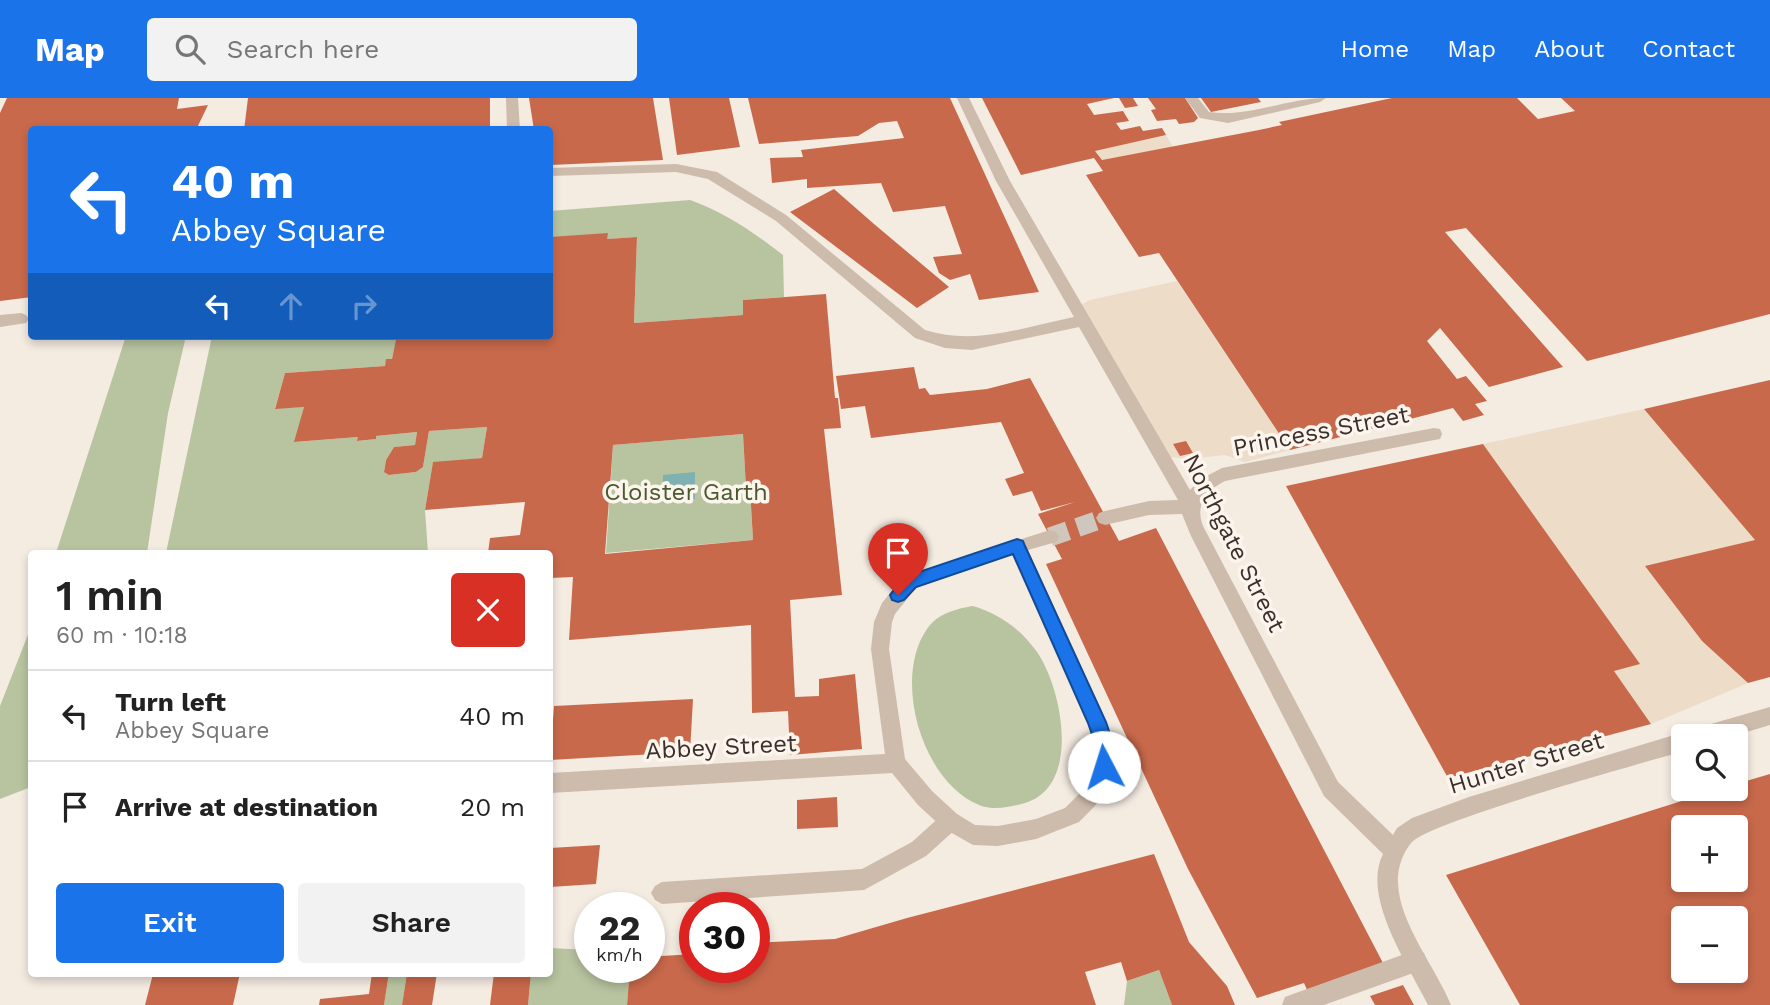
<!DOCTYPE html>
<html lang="en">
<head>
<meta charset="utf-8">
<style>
	body { margin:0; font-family:"Work Sans",sans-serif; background:#f2f2f2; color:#222; height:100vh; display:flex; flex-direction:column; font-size:26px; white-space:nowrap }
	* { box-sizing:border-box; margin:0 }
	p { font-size:23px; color:#767676 }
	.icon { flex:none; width:38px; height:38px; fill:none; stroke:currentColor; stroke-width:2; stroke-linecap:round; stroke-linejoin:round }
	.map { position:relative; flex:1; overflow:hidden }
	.sheet { position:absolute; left:28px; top:452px; width:525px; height:427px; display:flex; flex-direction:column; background:#fff; border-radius:7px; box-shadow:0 4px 10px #0003 }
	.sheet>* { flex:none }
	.guide { position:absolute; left:28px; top:28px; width:525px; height:214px; border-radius:7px; box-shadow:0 4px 10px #0003; background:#1a73e8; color:#fff; overflow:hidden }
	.fabs { position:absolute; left:1671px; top:626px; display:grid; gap:14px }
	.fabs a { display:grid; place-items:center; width:77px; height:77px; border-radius:7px; background:#fff; box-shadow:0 4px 10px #0003; font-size:35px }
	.speed { position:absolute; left:574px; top:794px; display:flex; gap:14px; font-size:35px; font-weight:700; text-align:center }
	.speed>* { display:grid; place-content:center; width:91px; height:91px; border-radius:50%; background:#fff; box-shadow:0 4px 10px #0003; line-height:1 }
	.speed small { font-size:18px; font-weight:400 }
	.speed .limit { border:10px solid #d22; background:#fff; color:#111 }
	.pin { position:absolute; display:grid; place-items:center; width:60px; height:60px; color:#fff; margin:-72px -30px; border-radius:50% 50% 50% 0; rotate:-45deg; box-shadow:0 0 7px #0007 }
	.pin .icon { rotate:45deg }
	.me { position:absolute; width:77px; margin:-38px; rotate:355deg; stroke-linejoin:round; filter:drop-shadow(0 0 5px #0008) }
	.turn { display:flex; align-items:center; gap:24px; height:147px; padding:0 28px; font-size:32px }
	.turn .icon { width:91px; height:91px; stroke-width:2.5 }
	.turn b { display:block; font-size:49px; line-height:60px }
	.lanes { display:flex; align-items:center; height:66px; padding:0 28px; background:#0003; justify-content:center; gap:35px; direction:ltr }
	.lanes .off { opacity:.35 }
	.round { display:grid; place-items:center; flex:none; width:74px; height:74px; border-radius:7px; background:#f2f2f2 }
	.summary { display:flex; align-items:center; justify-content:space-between; height:119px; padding:0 28px }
	h1 { font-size:42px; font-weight:600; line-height:52px }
	.button { display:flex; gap:14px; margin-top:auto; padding:14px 28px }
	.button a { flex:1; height:80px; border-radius:7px; background:#1a73e8; color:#fff; font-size:28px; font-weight:600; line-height:80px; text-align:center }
	.button a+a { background:#f2f2f2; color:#222 }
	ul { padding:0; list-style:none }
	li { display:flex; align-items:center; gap:21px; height:91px; padding:0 28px; border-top:2px solid #e0e0e0 }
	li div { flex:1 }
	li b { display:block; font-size:26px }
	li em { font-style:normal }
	header { display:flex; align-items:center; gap:42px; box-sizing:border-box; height:98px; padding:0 35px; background:#1a73e8; color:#fff }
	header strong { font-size:33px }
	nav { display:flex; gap:38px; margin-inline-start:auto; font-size:24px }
	.search { width:490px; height:63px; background:#f2f2f2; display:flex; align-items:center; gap:18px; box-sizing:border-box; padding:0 24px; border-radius:7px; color:#767676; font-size:26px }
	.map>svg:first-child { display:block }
	.green { fill:#b8c4a0 }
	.plaza { fill:#ecdcc8 }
	.water { fill:#7fb0b2 }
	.building { fill:#c8694b; fill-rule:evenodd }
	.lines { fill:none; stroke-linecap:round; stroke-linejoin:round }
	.street-tunnel { stroke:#cfc6bd; stroke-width:19; stroke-dasharray:19 10; stroke-linecap:butt }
	.lane { fill:#cdbbac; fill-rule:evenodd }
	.street { fill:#cdbbac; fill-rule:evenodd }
	.route { fill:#1a73e8; stroke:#114b97; stroke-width:2 }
	.labels { text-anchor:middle; stroke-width:7; stroke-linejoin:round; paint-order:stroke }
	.street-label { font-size:24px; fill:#3b302b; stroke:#fbf5ee }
	.park-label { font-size:24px; fill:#4a5a2e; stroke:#fbf5ee }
</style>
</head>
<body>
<header>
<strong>Map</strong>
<div class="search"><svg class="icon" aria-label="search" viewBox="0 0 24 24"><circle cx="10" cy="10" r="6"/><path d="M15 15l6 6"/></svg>Search here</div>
<nav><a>Home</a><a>Map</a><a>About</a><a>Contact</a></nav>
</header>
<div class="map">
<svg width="1770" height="907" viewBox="0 0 1770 907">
	<rect width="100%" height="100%" fill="#f4ebe1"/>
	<!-- green -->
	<path class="green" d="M 690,102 C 726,115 753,134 783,157 L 784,199 L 744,202 L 743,217 L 634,225 L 637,139 L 550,145 L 550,113 Z
		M 126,238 L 186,238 L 168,315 L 147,455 L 56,455 Z
		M 212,238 L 435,238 L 396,241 L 392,261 L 387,261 L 385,268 L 285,275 L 275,310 L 304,309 L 295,344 L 358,339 L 358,343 L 375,341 L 376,338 L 417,334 L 415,347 L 394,349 L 386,362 L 384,373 L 389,377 L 416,374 L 423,369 L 429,333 L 487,329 L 482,360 L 433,365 L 425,412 L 428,455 L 166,455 Z
		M 743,336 L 746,389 L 750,390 L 753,442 L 606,455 L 613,347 Z
		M 973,508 C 999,516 1021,531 1037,554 C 1062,590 1082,688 1025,705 C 1010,709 994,713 979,707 C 922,684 892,581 927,531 C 938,515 956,511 973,508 Z
		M 31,529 L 31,689 L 0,701 L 0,608 Z
		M 550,850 L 590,852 L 590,870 L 630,870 L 627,907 L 528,907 L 531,875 L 550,875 Z
		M 1159,872 L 1172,907 L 1124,907 L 1127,883 Z
		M 389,875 L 407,875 L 402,907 L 384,907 Z"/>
	<!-- plaza -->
	<path class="plaza" d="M 1166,37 L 1173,49 L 1102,62 L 1095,53 Z
		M 1177,183 L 1290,352 L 1245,364 L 1225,357 L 1188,361 L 1161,358 L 1077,209 L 1090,202 Z
		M 1644,311 L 1755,442 L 1646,469 L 1702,543 L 1748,585 L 1651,626 L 1614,573 L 1639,566 L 1483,346 Z"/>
	<!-- water -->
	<path class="water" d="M 695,374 L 695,401 L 663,405 L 663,377 Z"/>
	<!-- building -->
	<path class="building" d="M 7,0 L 179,0 L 177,11 L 208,7 L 196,32 L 32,32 L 32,199 L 0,203 L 0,15 Z
		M 248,0 L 490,0 L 490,32 L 244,32 Z
		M 529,0 L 653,0 L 663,62 L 551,67 L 550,32 L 534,32 Z
		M 669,0 L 729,0 L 740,49 L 677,57 Z
		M 748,0 L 950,0 L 1039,194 L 979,202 L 970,176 L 950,182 L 939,175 L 933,159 L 962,156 L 945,108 L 893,114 L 881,85 L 807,90 L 807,81 L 772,85 L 770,60 L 803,59 L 801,52 L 904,40 L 897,23 L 879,25 L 858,38 L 759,46 Z
		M 982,0 L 1114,0 L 1087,6 L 1094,17 L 1123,13 L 1129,23 L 1116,25 L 1121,32 L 1140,28 L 1143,33 L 1162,30 L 1166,37 L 1095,53 L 1102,62 L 1259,32 L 1282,27 L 1279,24 L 1392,0 L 1517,0 L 1538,21 L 1575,13 L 1561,0 L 1770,0 L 1770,216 L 1587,263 L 1466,130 L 1445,134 L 1563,269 L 1489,289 L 1440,230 L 1427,243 L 1457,281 L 1466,278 L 1487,303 L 1475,306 L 1484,317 L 1463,323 L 1453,310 L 1290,352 L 1159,155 L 1139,159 L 1086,77 L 1103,73 L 1094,60 L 1021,77 Z
		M 1119,0 L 1133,0 L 1138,8 L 1125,10 Z
		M 1148,0 L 1185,0 L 1198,20 L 1194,24 L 1179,26 L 1176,21 L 1157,23 L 1151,12 L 1156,11 Z
		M 1201,0 L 1258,0 L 1261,4 L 1211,14 Z
		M 834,91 L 874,126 L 949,189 L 917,210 L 790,114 Z
		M 608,135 L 607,141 L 637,139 L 634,225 L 743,217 L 743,202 L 826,196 L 835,300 L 838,300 L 841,330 L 824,331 L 842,497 L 790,502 L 795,599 L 819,598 L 819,581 L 855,576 L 862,651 L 790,657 L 788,613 L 752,615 L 751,527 L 569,542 L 573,479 L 550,480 L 550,455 L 488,455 L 490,440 L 520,437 L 525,404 L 425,412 L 433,364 L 482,360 L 487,329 L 429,333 L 423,369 L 416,374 L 389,377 L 384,374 L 386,362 L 394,349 L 415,347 L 417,334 L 376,338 L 376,341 L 357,343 L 358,339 L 294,344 L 304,309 L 275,311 L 285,275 L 385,268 L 386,261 L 392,261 L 396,241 L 550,238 L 550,139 ZM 743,336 L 746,390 L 750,390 L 753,442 L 605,456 L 613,347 Z
		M 914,269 L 919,291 L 925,290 L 930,297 L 987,291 L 1030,280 L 1119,443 L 1156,430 L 1383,865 L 1308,894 L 1304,885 L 1257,900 L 1188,771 L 1046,466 L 1062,461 L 1038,416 L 1075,404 L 1041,413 L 1032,393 L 1013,398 L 1005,381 L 1024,375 L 1001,324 L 871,340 L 865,308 L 841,311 L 836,278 Z
		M 1770,282 L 1770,579 L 1748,585 L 1702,543 L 1645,468 L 1755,442 L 1644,311 Z
		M 1186,343 L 1193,355 L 1180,358 L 1173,346 Z
		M 1483,346 L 1640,566 L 1614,573 L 1651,626 L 1448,680 L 1286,388 Z
		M 693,601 L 690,654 L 550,662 L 554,608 Z
		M 1770,676 L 1770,907 L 1520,907 L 1446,777 L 1720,691 L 1736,691 L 1736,686 ZM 1684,730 L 1736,730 L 1736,782 L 1684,782 ZM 1684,821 L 1736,821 L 1736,873 L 1684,873 Z
		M 837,699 L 838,729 L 797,731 L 797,702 Z
		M 600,747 L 596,786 L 550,789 L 550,750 Z
		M 1154,756 L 1189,844 L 1227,888 L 1235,907 L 1172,907 L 1159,872 L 1127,883 L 1121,864 L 1085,874 L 1096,907 L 627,907 L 630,870 L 649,870 L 649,837 L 662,837 L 661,858 L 695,856 L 695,870 L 754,870 L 754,845 L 835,841 L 907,820 Z
		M 240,875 L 233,907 L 145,907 L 153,876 Z
		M 372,875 L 389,875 L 384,907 L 319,907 L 320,901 L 369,896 Z
		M 407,875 L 437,875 L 432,907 L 402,907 Z
		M 494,875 L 531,875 L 528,907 L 490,907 Z
		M 1403,887 L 1414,907 L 1375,907 L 1370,898 Z"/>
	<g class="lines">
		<!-- street-tunnel -->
		<path class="street-tunnel" d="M 1050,439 L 1105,420"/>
		<!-- lane -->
		<path class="lane" d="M 950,713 L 957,716 L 960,723 L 957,730 L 926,758 L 864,792 L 662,806 L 655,802 L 651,795 L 655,788 L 662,784 L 862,771 L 912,744 L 943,716 Z
			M 1416,852 L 1424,855 L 1427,863 L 1424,871 L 1416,874 L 1324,907 L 1282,907 L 1285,899 L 1293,896 Z"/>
		<!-- street -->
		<path class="street" d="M 506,0 L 518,0 L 520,32 L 507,32 Z
			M 957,0 L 969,0 L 1010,83 L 1190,392 L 1201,381 L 1222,370 L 1434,330 L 1440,331 L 1442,336 L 1440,341 L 1434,342 L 1225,383 C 1205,393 1194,408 1204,430 L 1338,684 L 1393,737 L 1397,730 L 1412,720 L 1469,699 L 1684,634 L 1689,636 L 1697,630 L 1770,609 L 1770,627 L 1730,639 L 1684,639 L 1684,653 C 1643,665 1427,724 1411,745 C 1402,756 1397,772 1398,785 C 1399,825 1436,870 1451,907 L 1428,907 C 1409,868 1361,799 1383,756 L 1324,698 L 1191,438 L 1182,416 L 1149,417 L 1105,427 L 1099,425 L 1096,420 L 1099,415 L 1105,413 L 1149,403 L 1178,402 L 1079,229 L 972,252 L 945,250 L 915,240 L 776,123 L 708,81 L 676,74 L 550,78 L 550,70 L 676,66 L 717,74 L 786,117 L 925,232 C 975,248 1024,229 1074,219 L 996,83 Z
			M 1185,0 L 1198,0 L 1209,14 C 1248,20 1287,0 1326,0 L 1320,4 L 1228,25 L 1200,20 Z
			M 21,215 L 26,217 L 29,221 L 26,225 L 0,229 L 0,217 Z
			M 1050,432 L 1056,434 L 1059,439 L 1056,444 L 1028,452 L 1104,618 L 1117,654 L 1108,684 L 1095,708 L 1079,724 L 1036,741 L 998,748 L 973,747 L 943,730 L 918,707 L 892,675 L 550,695 L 550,675 L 885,656 L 871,551 L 874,524 L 882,505 L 904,478 ZM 1012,457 L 1088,625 L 1097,654 L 1089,680 L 1081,694 L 1065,710 L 1036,721 L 998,728 L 975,727 L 957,716 L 932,693 L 905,661 L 889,551 L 892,524 L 895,516 L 916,490 Z"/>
	</g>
	<!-- route -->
	<path class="route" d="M 1017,441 L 1023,443 L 1025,448 L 1106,624 L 1116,654 L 1110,675 L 1104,678 L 1098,675 L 1095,669 L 1098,654 L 1088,625 L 1013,456 L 916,489 L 904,502 L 898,504 L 892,502 L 890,497 L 904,479 Z"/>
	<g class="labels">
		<!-- street labels -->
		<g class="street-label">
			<text transform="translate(1321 333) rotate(-11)" y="8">Princess Street</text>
			<text transform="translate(1234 445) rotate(63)" y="8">Northgate Street</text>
			<text transform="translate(721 649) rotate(-3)" y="8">Abbey Street</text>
			<text transform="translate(1526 665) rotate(-17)" y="8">Hunter Street</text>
		</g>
		<!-- park labels -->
		<g class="park-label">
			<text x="686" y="402">Cloister Garth</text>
		</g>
	</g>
</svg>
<div class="fabs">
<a><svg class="icon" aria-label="search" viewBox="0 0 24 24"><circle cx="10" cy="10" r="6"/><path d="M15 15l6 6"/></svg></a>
<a>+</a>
<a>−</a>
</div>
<div class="speed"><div>22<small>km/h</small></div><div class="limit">30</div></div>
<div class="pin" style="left:898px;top:497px;background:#d93025"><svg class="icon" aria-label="arrive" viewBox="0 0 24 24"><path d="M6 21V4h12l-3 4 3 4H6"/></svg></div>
<svg class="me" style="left:1104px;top:669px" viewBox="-20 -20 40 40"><circle r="19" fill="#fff"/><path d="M0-13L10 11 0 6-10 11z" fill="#1a73e8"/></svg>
<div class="guide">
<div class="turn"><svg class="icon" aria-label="left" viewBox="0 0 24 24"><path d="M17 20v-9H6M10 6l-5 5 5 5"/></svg><div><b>40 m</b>Abbey Square</div></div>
<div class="lanes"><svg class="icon" aria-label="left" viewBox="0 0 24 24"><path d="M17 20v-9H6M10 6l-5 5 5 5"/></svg><svg class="icon off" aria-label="ahead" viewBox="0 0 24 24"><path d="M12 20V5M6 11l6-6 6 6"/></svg><svg class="icon off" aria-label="right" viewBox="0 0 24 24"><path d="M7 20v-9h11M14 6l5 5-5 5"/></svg></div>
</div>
<section class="sheet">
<div class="summary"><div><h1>1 min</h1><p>60 m · 10:18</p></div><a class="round" style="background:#d93025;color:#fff"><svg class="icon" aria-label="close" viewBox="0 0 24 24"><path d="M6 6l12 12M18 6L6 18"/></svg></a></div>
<ul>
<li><svg class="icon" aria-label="left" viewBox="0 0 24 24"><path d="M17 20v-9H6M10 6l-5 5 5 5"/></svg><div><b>Turn left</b><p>Abbey Square</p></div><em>40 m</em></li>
<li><svg class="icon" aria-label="arrive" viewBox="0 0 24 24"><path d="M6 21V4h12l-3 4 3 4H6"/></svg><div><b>Arrive at destination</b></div><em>20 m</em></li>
</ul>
<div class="button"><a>Exit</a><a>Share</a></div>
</section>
</div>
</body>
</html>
